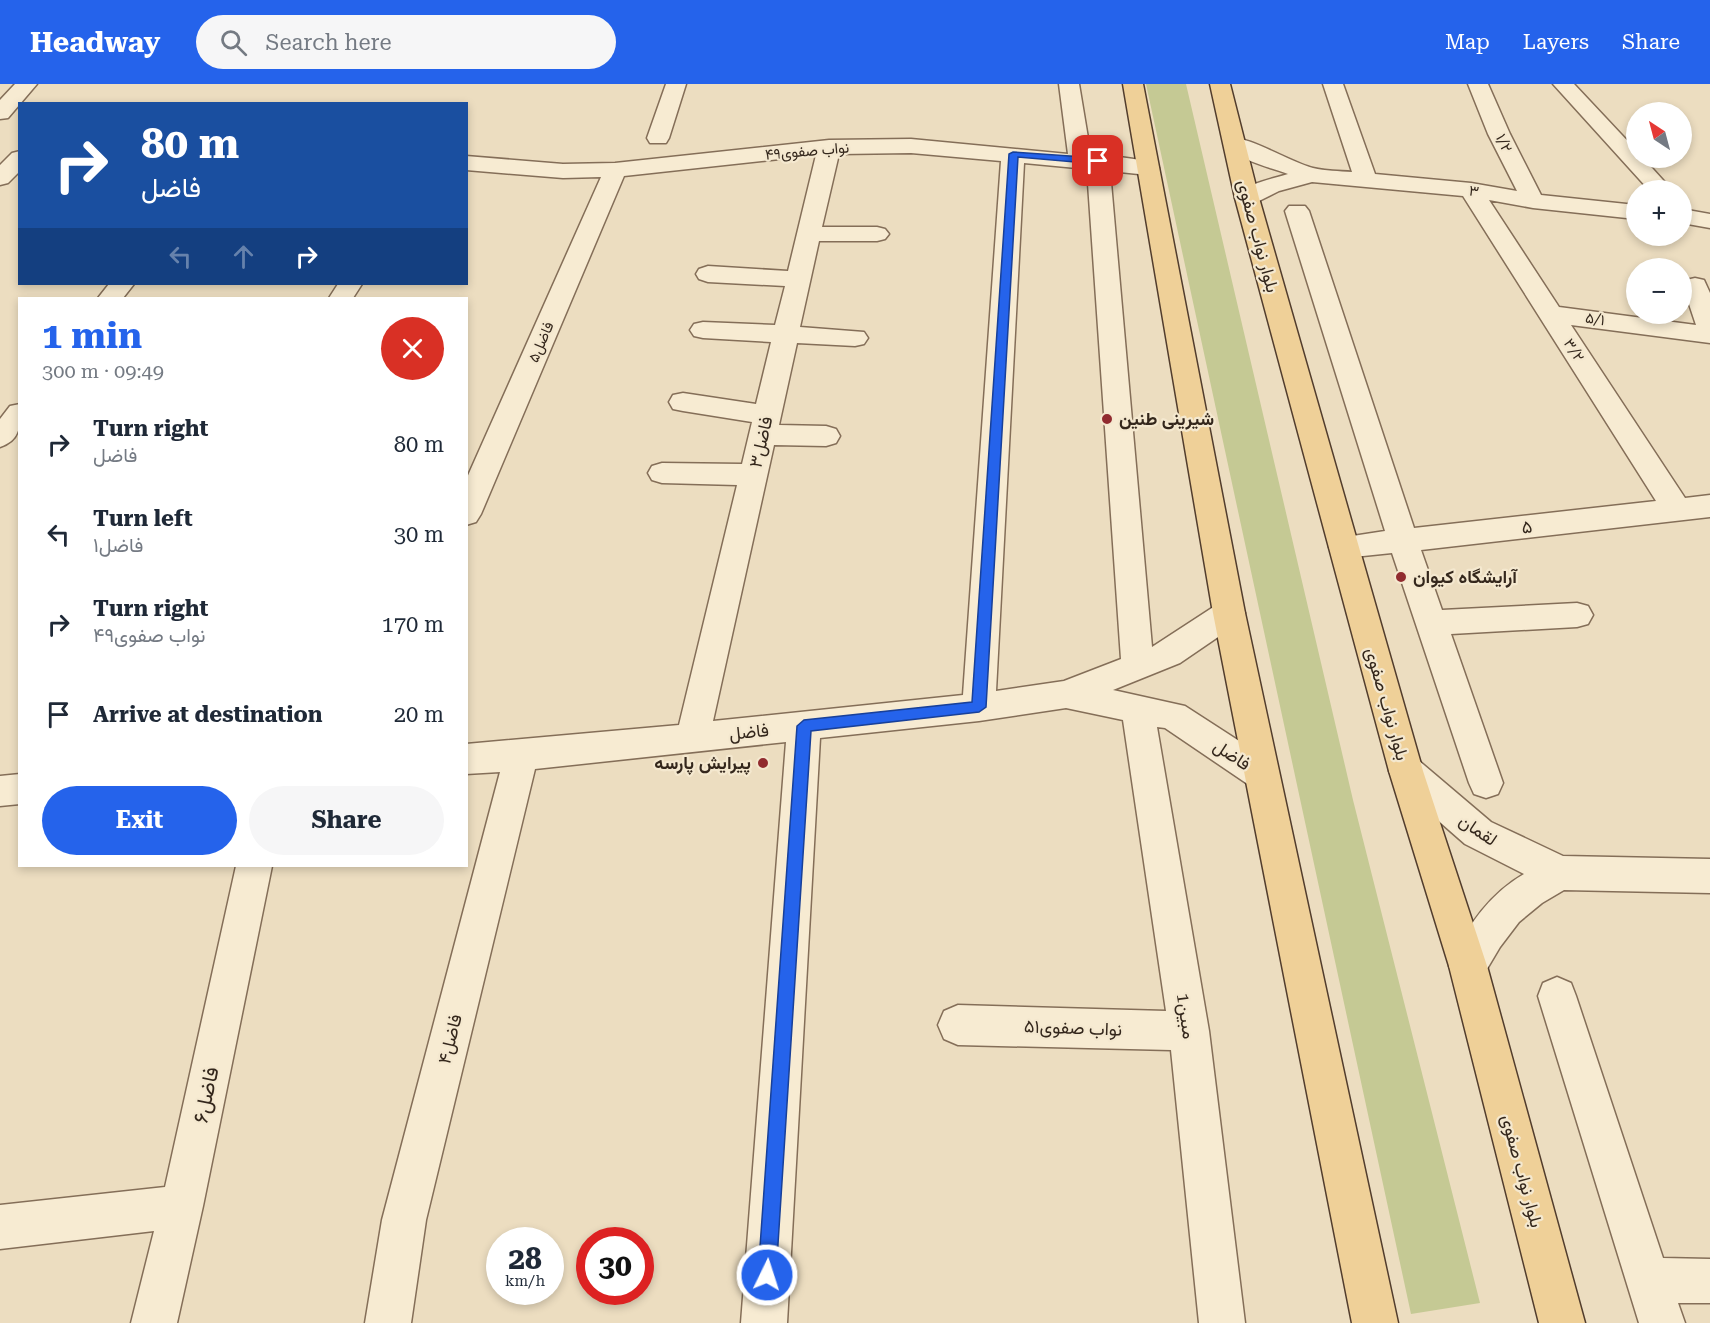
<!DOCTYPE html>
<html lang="en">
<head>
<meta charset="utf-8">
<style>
	body { margin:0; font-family:"Roboto Serif",Vazirmatn,serif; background:#f6f6f7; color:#1f2937; height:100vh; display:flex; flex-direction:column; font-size:22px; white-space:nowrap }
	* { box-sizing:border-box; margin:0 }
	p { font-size:20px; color:#747a83 }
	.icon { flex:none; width:33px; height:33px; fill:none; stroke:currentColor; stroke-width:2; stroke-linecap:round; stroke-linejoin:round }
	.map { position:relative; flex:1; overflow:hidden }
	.sheet { position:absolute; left:18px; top:213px; width:450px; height:570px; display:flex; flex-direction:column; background:#fff; border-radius:0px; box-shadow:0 3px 9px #0003 }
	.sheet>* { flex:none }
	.hud { position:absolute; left:18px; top:18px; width:450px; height:183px; border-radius:0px; box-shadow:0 3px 9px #0003; background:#1a4fa0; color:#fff; overflow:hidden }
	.needle { width:39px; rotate:324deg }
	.controls { position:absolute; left:1626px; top:18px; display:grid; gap:12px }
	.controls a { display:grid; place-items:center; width:66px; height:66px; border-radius:50%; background:#fff; box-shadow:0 3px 9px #0003; font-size:30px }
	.speed { position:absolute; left:486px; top:1143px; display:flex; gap:12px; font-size:30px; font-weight:700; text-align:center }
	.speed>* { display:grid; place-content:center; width:78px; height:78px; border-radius:50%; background:#fff; box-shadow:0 3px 9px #0003; line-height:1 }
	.speed small { font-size:15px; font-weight:400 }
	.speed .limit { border:9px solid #d22; background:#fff; color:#111 }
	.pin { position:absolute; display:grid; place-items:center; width:51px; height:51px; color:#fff; margin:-26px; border-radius:12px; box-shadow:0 3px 9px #0006 }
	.me { position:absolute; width:66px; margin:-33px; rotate:4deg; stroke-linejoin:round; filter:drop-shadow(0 0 4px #0008) }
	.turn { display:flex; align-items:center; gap:21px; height:126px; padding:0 24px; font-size:27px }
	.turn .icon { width:78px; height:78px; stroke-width:2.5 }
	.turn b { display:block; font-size:42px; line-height:51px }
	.lanes { display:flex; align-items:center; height:57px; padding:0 24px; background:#0003; justify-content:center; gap:30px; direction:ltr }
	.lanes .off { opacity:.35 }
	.round { display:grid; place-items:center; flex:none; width:63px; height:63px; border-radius:32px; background:#f6f6f7 }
	.summary { display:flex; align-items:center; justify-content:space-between; height:102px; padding:0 24px }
	h1 { font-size:36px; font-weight:700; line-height:45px; color:#2563eb }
	.action { display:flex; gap:12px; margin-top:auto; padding:12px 24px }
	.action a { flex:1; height:69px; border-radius:36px; background:#2563eb; color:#fff; font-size:24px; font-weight:700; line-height:69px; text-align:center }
	.action a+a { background:#f6f6f7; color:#1f2937 }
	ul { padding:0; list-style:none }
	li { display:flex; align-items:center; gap:18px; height:90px; padding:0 24px }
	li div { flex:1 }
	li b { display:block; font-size:22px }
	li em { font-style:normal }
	header { display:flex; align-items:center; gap:36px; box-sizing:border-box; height:84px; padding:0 30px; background:#2563eb; color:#fff }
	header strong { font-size:28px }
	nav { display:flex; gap:33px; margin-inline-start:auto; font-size:21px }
	.search { width:420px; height:54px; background:#f6f6f7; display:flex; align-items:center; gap:15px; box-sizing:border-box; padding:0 21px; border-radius:33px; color:#747a83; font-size:22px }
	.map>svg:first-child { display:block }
	.green { fill:#c5c994 }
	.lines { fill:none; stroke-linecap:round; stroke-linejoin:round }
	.minor-casing { stroke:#846e58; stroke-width:3 }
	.major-casing { stroke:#523d2d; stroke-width:3 }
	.minor { fill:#f7ebd2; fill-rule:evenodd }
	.major { fill:#efd098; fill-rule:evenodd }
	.route { fill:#2563eb; stroke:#184099; stroke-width:1.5 }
	.poi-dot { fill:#912b2f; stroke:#f4e8cf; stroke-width:2 }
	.labels { text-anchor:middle; stroke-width:4.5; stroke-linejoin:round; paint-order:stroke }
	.far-street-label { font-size:15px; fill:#34271c; stroke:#f4e8cf }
	.street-label { font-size:18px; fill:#34271c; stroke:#f4e8cf }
	.poi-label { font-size:18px; font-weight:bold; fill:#34271c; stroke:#f4e8cf; text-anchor:start }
	.near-street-label { font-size:21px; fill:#34271c; stroke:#f4e8cf }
</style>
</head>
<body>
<header>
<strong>Headway</strong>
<div class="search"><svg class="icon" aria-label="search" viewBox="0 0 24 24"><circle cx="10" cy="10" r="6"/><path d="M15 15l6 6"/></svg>Search here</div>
<nav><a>Map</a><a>Layers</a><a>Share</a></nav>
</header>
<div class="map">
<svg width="1710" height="1239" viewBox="0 0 1710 1239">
	<rect width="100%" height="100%" fill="#ecddc0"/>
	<!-- green -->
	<path class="green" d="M 1146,0 L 1186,0 L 1353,716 L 1480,1219 L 1411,1230 Z"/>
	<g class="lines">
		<!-- minor casing -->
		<g class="minor-casing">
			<path id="minor" d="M 15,0 L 37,0 L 8,34 L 0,35 L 0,16 Z
				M 666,0 L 686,0 L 669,54 L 666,59 L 650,59 L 647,54 Z
				M 1059,0 L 1079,0 L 1091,72 L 1098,70 L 1148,77 L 1156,79 L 1159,84 L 1156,89 L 1148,91 L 1110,87 L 1152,563 L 1218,520 L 1229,517 L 1240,520 L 1245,529 L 1240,538 L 1180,579 L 1113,606 L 1185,622 L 1273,679 L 1278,690 L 1273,701 L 1261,705 L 1249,701 L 1165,644 L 1157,643 L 1209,947 L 1245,1239 L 1199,1239 L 1171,966 L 958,961 L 944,955 L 938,941 L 944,927 L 958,921 L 1166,927 L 1123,636 L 1066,624 L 979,637 L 820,654 L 787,1239 L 741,1239 L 786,658 L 535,685 L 426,1136 L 411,1239 L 365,1239 L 382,1136 L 500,688 L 466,690 L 466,660 L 679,641 L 737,401 L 662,399 L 652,396 L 648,389 L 652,382 L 662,379 L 742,380 L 752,338 L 683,327 L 673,325 L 669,318 L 673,311 L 683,309 L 756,320 L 771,258 L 703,254 L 694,252 L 690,246 L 694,240 L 703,238 L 775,241 L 785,202 L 708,198 L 699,195 L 696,190 L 699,185 L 708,182 L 788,187 L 816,71 L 624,92 L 481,430 L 476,438 L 466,441 L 466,396 L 601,93 L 563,94 L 466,86 L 466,72 L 563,80 L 615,79 L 829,56 L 911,55 L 1068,70 ZM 911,69 L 1001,77 L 963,611 L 713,637 L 774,361 L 826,362 L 836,359 L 840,352 L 836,345 L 826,342 L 779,341 L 797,259 L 855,262 L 864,260 L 868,254 L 864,248 L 800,243 L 819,157 L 877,157 L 885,155 L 889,150 L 885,145 L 877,143 L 822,143 L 839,70 ZM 1024,79 L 1087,85 L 1121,575 L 1064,597 L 996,607 Z
				M 1323,0 L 1343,0 L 1375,90 L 1471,99 L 1517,107 L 1488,50 L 1468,0 L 1488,0 L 1510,50 L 1541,111 L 1636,121 L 1636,135 L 1533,124 L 1489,116 L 1559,223 L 1696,241 L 1683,202 L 1686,196 L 1695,194 L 1704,196 L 1710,209 L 1710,259 L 1571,241 L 1685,414 L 1710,411 L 1710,433 L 1421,466 L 1442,526 L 1577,519 L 1588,522 L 1593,531 L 1588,540 L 1577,543 L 1451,550 L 1503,699 L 1498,710 L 1486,714 L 1474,710 L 1469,699 L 1392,469 L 1344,474 L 1333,471 L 1329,463 L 1333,455 L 1385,447 L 1285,127 L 1289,122 L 1305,122 L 1309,127 L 1414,444 L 1656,417 L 1463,112 L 1312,98 L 1279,107 L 1255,119 L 1239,119 L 1235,114 C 1246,99 1272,95 1288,90 C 1269,83 1237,76 1225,59 L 1228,54 C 1245,50 1292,79 1313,84 C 1325,87 1339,87 1352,88 Z
				M 1553,0 L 1574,0 L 1636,66 L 1636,74 L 1643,74 L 1672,106 L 1649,106 Z
				M 20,67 L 20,87 L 8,99 L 0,101 L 0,81 L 12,69 Z
				M 1682,125 L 1710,130 L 1710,144 L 1682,139 Z
				M 109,200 L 134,200 L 123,214 L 98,214 Z
				M 338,200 L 362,200 L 353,214 L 329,214 Z
				M 20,320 C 20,339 22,356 0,363 L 0,335 L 10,322 Z
				M 1406,672 L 1418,676 L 1491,738 L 1563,772 L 1710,775 L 1710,809 L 1564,806 L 1542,819 L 1519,838 L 1500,863 L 1481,895 L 1468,901 L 1455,895 L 1449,882 C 1465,845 1488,811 1524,790 L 1465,760 L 1394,698 L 1389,687 L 1394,676 Z
				M 20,690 L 20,720 L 0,722 L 0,692 Z
				M 236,782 L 272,782 L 203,1122 L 177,1239 L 131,1239 L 154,1147 L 0,1165 L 0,1121 L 165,1103 Z
				M 1557,893 L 1571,899 L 1576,912 L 1663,1174 L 1710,1175 L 1710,1219 L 1678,1219 L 1685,1239 L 1639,1239 L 1538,912 L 1543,899 Z"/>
		</g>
		<!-- major casing -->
		<g class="major-casing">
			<path id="major" d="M 1123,0 L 1143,0 L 1245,529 L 1398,1239 L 1352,1239 L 1213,529 Z
				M 1210,0 L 1230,0 L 1259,114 L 1423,687 L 1487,882 L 1585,1239 L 1539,1239 L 1449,882 L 1389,687 L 1235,114 Z"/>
		</g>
		<!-- minor -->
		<use href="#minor" class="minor"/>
		<!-- major -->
		<use href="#major" class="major"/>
	</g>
	<!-- route -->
	<path class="route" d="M 1013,68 L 1098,74 L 1103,77 L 1098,80 L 1018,73 L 986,623 L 979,628 L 811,647 L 776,1191 L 774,1198 L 767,1200 L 761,1198 L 758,1191 L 797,642 L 804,636 L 972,618 L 1009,70 Z"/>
	<!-- markers -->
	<g class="poi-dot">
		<circle cx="1107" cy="335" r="6"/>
		<circle cx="1401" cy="493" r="6"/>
		<circle cx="763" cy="679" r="6"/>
	</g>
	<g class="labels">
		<!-- far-street labels -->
		<g class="far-street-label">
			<text transform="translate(1504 59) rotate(64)" y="5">۱/۲</text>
			<text transform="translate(807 67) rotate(-5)" y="5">۴۹نواب صفوی</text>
			<text transform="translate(1474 107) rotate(9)" y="5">۳</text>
			<text transform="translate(1595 235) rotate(8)" y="5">۵/۱</text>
			<text transform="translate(541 258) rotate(-67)" y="5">۵فاضل</text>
			<text transform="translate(1574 266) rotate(57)" y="5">۳/۲</text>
		</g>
		<!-- street labels -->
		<g class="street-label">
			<text transform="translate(1258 152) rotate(75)" y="6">بلوار نواب صفوی</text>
			<text transform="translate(761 358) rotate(-77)" y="6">۳فاضل</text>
			<text transform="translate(1527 443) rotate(-6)" y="6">۵</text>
			<text transform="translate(1387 620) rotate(74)" y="6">بلوار نواب صفوی</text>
			<text transform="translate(749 648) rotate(-6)" y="6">فاضل</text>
			<text transform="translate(1232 671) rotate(33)" y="6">فاضل</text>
			<text transform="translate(1478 746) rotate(34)" y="6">لقمان</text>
			<text transform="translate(1186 932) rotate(82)" y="6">1مبین</text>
			<text transform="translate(1073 944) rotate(2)" y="6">۵۱نواب صفوی</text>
			<text transform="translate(450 955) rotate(-76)" y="6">۴فاضل</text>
			<text transform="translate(1522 1087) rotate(75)" y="6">بلوار نواب صفوی</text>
		</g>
		<!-- poi labels -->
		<g class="poi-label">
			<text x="1119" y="341">شیرینی طنین</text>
			<text x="1413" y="499">آرایشگاه کیوان</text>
			<text x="751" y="685" text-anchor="end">پیرایش پارسه</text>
		</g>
		<!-- near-street labels -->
		<g class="near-street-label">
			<text transform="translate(206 1011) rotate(-78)" y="7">۶فاضل</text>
		</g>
	</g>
</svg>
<div class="controls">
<a><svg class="needle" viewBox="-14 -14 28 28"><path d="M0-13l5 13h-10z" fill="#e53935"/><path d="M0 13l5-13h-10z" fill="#747a83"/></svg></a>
<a>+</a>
<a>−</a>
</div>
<div class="speed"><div>28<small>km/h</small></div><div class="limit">30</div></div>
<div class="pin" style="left:1098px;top:77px;background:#d93025"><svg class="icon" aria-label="arrive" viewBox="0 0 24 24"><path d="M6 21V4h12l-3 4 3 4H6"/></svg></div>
<svg class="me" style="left:767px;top:1191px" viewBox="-20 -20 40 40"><circle r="17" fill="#2563eb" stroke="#fff" stroke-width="3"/><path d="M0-11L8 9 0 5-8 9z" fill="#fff"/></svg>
<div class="hud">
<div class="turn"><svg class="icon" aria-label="right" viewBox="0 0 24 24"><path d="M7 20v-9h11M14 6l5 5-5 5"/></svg><div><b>80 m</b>فاضل</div></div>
<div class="lanes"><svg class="icon off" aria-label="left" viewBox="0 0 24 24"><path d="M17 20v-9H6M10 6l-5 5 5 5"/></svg><svg class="icon off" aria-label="ahead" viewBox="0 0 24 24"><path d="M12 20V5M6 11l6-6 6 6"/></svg><svg class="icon" aria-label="right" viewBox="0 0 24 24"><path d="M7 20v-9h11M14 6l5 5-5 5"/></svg></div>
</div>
<section class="sheet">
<div class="summary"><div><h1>1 min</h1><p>300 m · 09:49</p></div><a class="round" style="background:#d93025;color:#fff"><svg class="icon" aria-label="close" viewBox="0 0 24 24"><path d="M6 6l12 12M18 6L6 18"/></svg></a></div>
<ul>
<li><svg class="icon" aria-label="right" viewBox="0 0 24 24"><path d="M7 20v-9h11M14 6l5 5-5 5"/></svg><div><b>Turn right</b><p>فاضل</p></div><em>80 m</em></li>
<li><svg class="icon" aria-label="left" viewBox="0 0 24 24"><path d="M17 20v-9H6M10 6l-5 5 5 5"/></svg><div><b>Turn left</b><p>۱فاضل</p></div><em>30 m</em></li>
<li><svg class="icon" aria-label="right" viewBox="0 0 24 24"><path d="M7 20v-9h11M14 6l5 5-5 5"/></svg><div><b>Turn right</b><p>۴۹نواب صفوی</p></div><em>170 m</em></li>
<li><svg class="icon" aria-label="arrive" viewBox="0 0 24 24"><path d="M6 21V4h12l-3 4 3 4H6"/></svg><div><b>Arrive at destination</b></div><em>20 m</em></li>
</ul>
<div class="action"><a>Exit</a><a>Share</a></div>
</section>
</div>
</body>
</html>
